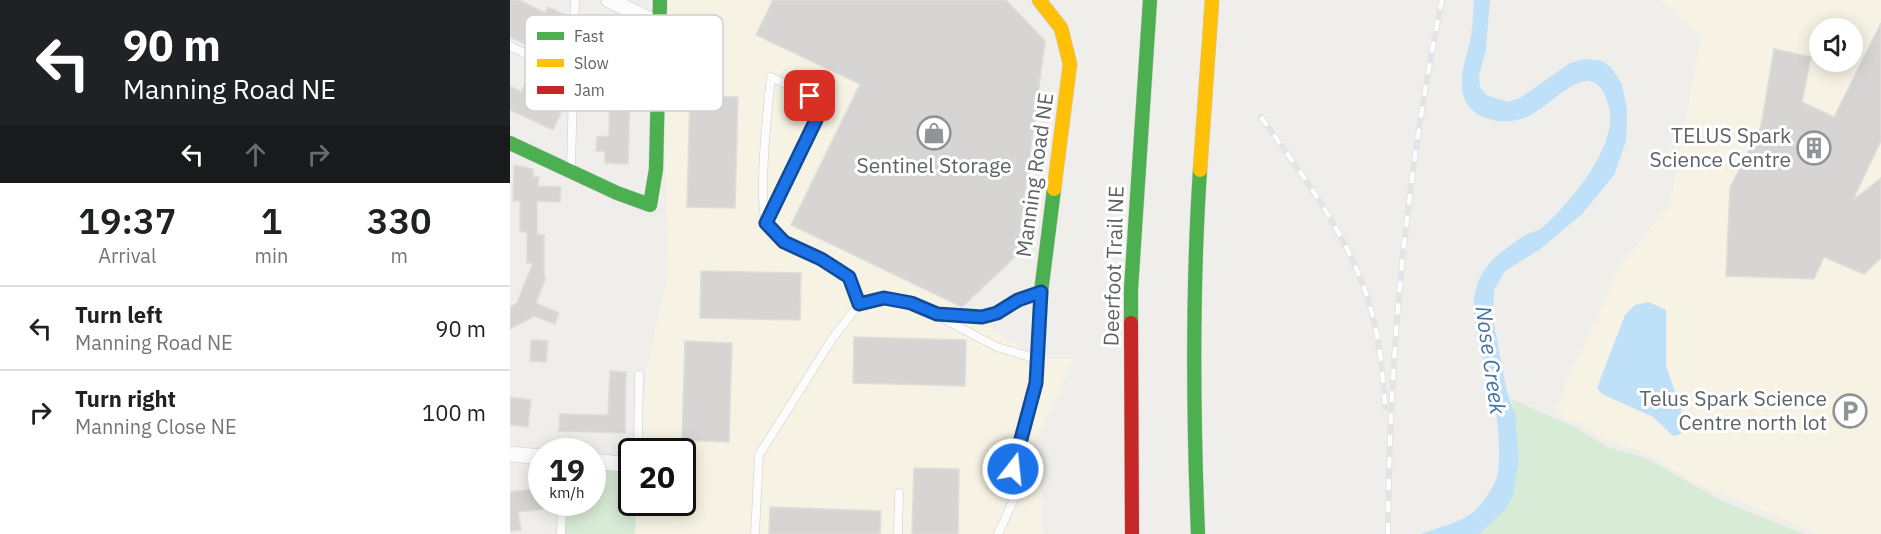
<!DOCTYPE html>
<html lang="en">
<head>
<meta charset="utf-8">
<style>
	body { margin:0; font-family:"IBM Plex Sans",sans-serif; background:#f6f6f6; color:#202124; height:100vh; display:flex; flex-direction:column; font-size:22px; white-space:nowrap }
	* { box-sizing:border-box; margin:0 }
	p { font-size:20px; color:#757577 }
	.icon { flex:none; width:33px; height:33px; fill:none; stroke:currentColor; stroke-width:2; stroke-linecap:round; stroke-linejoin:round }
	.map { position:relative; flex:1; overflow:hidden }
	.drawer { display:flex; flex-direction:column; background:#fff; width:510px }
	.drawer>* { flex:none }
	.banner { background:#202124; color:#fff; overflow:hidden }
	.controls { position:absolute; left:1299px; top:18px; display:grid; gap:12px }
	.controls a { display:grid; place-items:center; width:54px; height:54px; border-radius:50%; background:#fff; box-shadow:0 3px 15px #0003; font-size:30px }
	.speed { position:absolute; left:18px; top:438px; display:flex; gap:12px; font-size:30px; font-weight:700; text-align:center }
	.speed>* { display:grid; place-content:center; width:78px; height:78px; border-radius:50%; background:#fff; box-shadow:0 3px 15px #0003; line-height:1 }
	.speed small { font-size:15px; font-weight:400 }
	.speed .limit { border:3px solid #111; border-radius:9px; background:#fff; color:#111 }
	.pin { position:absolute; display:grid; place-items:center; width:51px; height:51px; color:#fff; margin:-26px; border-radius:12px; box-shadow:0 3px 9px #0006 }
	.me { position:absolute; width:66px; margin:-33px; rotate:16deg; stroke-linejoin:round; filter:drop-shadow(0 0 4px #0008) }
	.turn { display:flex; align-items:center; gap:21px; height:126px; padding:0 24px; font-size:27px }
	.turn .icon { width:78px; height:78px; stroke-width:2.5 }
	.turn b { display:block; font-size:42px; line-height:51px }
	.lanes { display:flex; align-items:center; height:57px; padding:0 24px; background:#0003; justify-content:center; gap:30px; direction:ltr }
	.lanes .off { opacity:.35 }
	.eta { display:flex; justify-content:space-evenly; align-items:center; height:102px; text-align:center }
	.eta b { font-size:36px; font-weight:600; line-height:42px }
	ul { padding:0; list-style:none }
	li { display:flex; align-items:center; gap:18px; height:84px; padding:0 24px; border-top:2px solid #e0e0e0 }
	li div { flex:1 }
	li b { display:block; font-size:22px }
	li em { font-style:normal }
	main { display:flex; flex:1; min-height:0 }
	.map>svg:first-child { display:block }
	.commercial { fill:#f7f3e4; fill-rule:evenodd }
	.green { fill:#d8ebd6 }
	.water { fill:#bfe0f9 }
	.building { fill:#d6d5d3; stroke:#deddd9; stroke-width:1.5 }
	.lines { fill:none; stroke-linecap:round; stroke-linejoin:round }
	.lane-casing { stroke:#cbcccc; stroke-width:9 }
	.street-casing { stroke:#cbcccc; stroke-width:16 }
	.fast-casing { stroke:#cacacb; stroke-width:15 }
	.slow-casing { stroke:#cacacb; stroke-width:15 }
	.jam-casing { stroke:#cacacb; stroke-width:15 }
	.lane { stroke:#fdfcfc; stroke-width:8 }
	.street { stroke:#fdfcfc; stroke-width:15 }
	.fast { stroke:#4caf50; stroke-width:14 }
	.slow { stroke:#ffc107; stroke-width:14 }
	.jam { stroke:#c62828; stroke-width:14 }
	.rail-casing { stroke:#e4e4e4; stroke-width:6 }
	.rail { stroke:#fff; stroke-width:4; stroke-dasharray:11; stroke-linecap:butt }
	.route-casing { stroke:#114b97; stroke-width:15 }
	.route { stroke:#1a73e8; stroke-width:10 }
	.labels { text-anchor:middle; stroke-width:6; stroke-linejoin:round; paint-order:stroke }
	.poi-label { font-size:21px; fill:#5f6368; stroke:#fff; text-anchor:end }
	.street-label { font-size:21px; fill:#5f6368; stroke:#fff }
	.water-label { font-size:22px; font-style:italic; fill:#4174aa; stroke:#fff }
	.key { fill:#fff; stroke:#cfd0d2; stroke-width:1.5 }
	.key-label { font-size:16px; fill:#5f6368 }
</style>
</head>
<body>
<main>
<section class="drawer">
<div class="banner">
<div class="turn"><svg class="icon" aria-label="left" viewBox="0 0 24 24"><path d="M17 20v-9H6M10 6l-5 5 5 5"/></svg><div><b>90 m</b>Manning Road NE</div></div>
<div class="lanes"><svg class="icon" aria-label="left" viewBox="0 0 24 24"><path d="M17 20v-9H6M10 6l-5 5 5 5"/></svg><svg class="icon off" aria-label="ahead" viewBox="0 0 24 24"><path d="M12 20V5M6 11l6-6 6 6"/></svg><svg class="icon off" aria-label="right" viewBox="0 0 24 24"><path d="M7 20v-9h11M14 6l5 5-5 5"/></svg></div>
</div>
<div class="eta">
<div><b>19:37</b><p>Arrival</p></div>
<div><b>1</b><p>min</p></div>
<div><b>330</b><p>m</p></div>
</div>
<ul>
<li><svg class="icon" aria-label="left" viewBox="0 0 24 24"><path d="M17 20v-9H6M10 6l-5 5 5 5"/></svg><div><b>Turn left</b><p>Manning Road NE</p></div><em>90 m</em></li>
<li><svg class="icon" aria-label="right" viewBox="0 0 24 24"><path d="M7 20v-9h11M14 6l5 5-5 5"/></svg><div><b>Turn right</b><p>Manning Close NE</p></div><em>100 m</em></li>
</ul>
</section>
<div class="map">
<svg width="1371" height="534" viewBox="0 0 1371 534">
	<rect width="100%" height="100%" fill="#efeeea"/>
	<!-- commercial -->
	<path class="commercial" d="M 152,0 L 325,0 L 379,26 L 281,225 L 452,307 L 527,359 L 564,359 L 513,465 L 530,468 L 533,534 L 125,534 L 126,503 L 172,502 L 172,452 L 129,451 L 137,369 L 159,268 L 150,42 Z
		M 1149,0 L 1371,0 L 1371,534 L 1308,534 L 1184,482 L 1134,452 L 1092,438 L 1071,424 L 1053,417 L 1048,408 L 1057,382 L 1110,266 L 1160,204 L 1191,37 ZM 1310,28 L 1342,28 L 1342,62 L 1310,62 Z"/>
	<!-- green -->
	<path class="green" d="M 1001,399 L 1067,428 L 1097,447 L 1136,458 L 1210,500 L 1294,534 L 969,534 L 995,510 L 1005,414 Z
		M 83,461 L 121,465 L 122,502 L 126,503 L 125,534 L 51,534 L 52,503 L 82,502 Z"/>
	<!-- water -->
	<path class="water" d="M 964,0 L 980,0 L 976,49 L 969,76 L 970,87 L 976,95 L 998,102 L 1010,98 L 1060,63 L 1075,59 L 1092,61 L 1101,67 L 1112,84 L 1117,110 L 1116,141 L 1104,175 L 1072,214 L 1029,250 L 995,271 L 984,290 L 983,319 L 997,392 L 1005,414 L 1009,459 L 1003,495 L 995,510 L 969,534 L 911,534 C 927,528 949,523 962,513 C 971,506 981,491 986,480 C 993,461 987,405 981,385 C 969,342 946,290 988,255 C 997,248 1008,239 1018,234 C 1024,231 1029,231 1034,226 C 1060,203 1109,145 1099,107 C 1085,52 1049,99 1021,115 C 1004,124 985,123 969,115 C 958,109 952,98 952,85 C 951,68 958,53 961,36 C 963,24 963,12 964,0 Z
		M 1139,302 L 1156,310 L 1156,366 L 1171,409 L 1173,423 L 1171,434 L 1163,436 L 1143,417 L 1092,394 L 1087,388 L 1115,315 L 1125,305 Z"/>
	<!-- building -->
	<path class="building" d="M 0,0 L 9,0 L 35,13 L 38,7 L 55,15 L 42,41 L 55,42 L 54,59 L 37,57 L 39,41 L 20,32 L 15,44 L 0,37 Z
		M 263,0 L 496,0 L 535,41 L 507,255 L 452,307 L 281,225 L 350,84 L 246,35 Z
		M 1371,23 L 1371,141 L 1343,200 L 1371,178 L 1371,258 L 1354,274 L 1314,257 L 1304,279 L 1216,276 L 1220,188 L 1251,126 L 1264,49 L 1301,57 L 1292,102 L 1324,117 Z
		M 111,28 L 121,54 L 118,164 L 95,163 L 95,151 L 86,151 L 87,137 L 99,136 L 100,75 L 75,74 L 75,63 L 104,64 L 93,35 Z
		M 21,70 L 35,77 L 24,100 L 51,113 L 43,130 L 0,110 L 0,86 L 11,92 Z
		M 180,96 L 228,97 L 225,208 L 177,207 Z
		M 4,165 L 23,169 L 23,177 L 29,177 L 28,186 L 51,187 L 50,202 L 27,201 L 27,235 L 34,235 L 34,276 L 36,277 L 26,303 L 49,313 L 45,324 L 24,316 L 0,329 L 0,307 L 7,303 L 23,263 L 17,263 L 17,232 L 10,232 L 10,201 L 3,201 Z
		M 191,271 L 291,273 L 290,320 L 190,318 Z
		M 344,337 L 456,340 L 455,386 L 343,383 Z
		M 21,340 L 38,341 L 36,362 L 20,361 Z
		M 175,341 L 222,343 L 219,442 L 172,440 Z
		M 100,371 L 116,372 L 115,433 L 49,431 L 50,414 L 98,415 Z
		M 0,397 L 21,400 L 18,427 L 0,425 Z
		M 404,468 L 449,469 L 448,534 L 402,534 Z
		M 31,488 L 33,509 L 8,512 L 11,530 L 0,531 L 0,492 Z
		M 260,507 L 371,511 L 370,534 L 259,534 Z"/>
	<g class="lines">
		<!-- lane casing -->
		<g class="lane-casing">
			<path id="lane" d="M 0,46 L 63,76
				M 61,169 L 65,0
				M 256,223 L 306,120 L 307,106 L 300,96 L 261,77 C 258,106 247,201 257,224 C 271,253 326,255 340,278 C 344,286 346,296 349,304
				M 432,315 C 481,321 488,308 531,292 L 526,383 L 503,469 L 504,499 L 488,534
				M 128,452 L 129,375
				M 51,534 L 52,502
				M 245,534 L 249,455 L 322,339 L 349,304 L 374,298 L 401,302 L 487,347 L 527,359
				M 388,534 L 389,493"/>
		</g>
		<!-- street casing -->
		<g class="street-casing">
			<path id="street" d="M 99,0 L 149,24
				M 0,454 L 32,457
				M 82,461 L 122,465"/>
		</g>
		<!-- fast casing -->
		<g class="fast-casing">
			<path id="fast" d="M 0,143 L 107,193 L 140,205 L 146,169 L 150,0
				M 531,292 L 544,189
				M 621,323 L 621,289 L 640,0
				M 688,534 C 683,412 682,291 690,170"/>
		</g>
		<!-- slow casing -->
		<g class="slow-casing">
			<path id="slow" d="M 529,0 L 551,28 L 560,64 L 544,189
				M 690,170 L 702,0"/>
		</g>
		<!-- jam casing -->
		<g class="jam-casing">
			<path id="jam" d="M 621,323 L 622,534"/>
		</g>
		<!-- lane -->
		<use href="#lane" class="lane"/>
		<!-- street -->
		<use href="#street" class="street"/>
		<!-- fast -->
		<use href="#fast" class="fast"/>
		<!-- slow -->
		<use href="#slow" class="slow"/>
		<!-- jam -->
		<use href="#jam" class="jam"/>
		<!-- rail casing -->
		<g class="rail-casing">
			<path id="rail" d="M 751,117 C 792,175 838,234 859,303 C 869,336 873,372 875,407
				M 878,534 C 879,356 896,175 932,0"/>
		</g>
		<!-- rail -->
		<use href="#rail" class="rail"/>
	</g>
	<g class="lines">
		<!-- route casing -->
		<g class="route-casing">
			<path id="route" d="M 300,96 L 307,106 L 306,120 L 256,223 L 274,242 L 311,259 L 339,277 L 349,304 L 374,298 L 401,303 L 427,314 L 472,317 L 487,313 L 508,300 L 531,292 L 526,383 L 503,469"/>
		</g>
		<!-- route -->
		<use href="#route" class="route"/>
	</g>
	<!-- icons -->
	<defs>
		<g id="shop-ring" transform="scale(1.725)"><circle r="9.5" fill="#fff" stroke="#919496" stroke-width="1.5"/><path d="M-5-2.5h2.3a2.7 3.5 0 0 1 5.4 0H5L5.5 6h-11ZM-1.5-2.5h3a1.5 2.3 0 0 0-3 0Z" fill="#919496"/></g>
		<g id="building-ring" transform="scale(1.725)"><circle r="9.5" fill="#fff" stroke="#919496" stroke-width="1.5"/><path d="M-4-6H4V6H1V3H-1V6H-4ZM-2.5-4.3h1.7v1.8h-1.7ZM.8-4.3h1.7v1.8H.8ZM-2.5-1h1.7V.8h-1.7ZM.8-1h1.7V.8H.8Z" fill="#919496"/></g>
		<g id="parking-ring" transform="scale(1.725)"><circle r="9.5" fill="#fff" stroke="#919496" stroke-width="1.5"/><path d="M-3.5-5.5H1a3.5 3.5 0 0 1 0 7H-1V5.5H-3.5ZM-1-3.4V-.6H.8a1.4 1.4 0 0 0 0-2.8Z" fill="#919496"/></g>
	</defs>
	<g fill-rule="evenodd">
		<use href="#shop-ring" x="424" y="133"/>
		<use href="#building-ring" x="1304" y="148"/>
		<use href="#parking-ring" x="1340" y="411"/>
	</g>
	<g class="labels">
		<!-- poi labels -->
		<g class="poi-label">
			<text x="1281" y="143">TELUS Spark<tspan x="1281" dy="24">Science Centre</tspan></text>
			<text x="424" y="173" text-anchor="middle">Sentinel Storage</text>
			<text x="1317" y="406">Telus Spark Science<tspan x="1317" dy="24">Centre north lot</tspan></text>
		</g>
		<!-- street labels -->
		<g class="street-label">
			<text transform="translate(525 175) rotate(-82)" y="7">Manning Road NE</text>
			<text transform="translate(604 266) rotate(-88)" y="7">Deerfoot Trail NE</text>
		</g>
		<!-- water labels -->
		<g class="water-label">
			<text transform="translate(981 360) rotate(82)" y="8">Nose Creek</text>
		</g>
	</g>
	<!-- legend -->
	<rect x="15" y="15" width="198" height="96" rx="9" class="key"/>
	<rect x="27" y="32" width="27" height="8" fill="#4caf50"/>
	<rect x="27" y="59" width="27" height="8" fill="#ffc107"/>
	<rect x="27" y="86" width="27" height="8" fill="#c62828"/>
	<g class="key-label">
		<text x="64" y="42">Fast</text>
		<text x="64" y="69">Slow</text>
		<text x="64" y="96">Jam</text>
	</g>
</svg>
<div class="controls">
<a><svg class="icon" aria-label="sound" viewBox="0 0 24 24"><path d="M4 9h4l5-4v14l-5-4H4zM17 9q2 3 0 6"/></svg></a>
</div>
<div class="speed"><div>19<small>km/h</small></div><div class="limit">20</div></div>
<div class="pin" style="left:300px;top:96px;background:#d93025"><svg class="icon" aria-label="arrive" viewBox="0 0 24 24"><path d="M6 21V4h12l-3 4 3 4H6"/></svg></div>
<svg class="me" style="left:503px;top:469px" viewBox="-20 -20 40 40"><circle r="17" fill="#1a73e8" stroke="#fff" stroke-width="3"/><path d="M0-11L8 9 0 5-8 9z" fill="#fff"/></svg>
</div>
</main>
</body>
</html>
